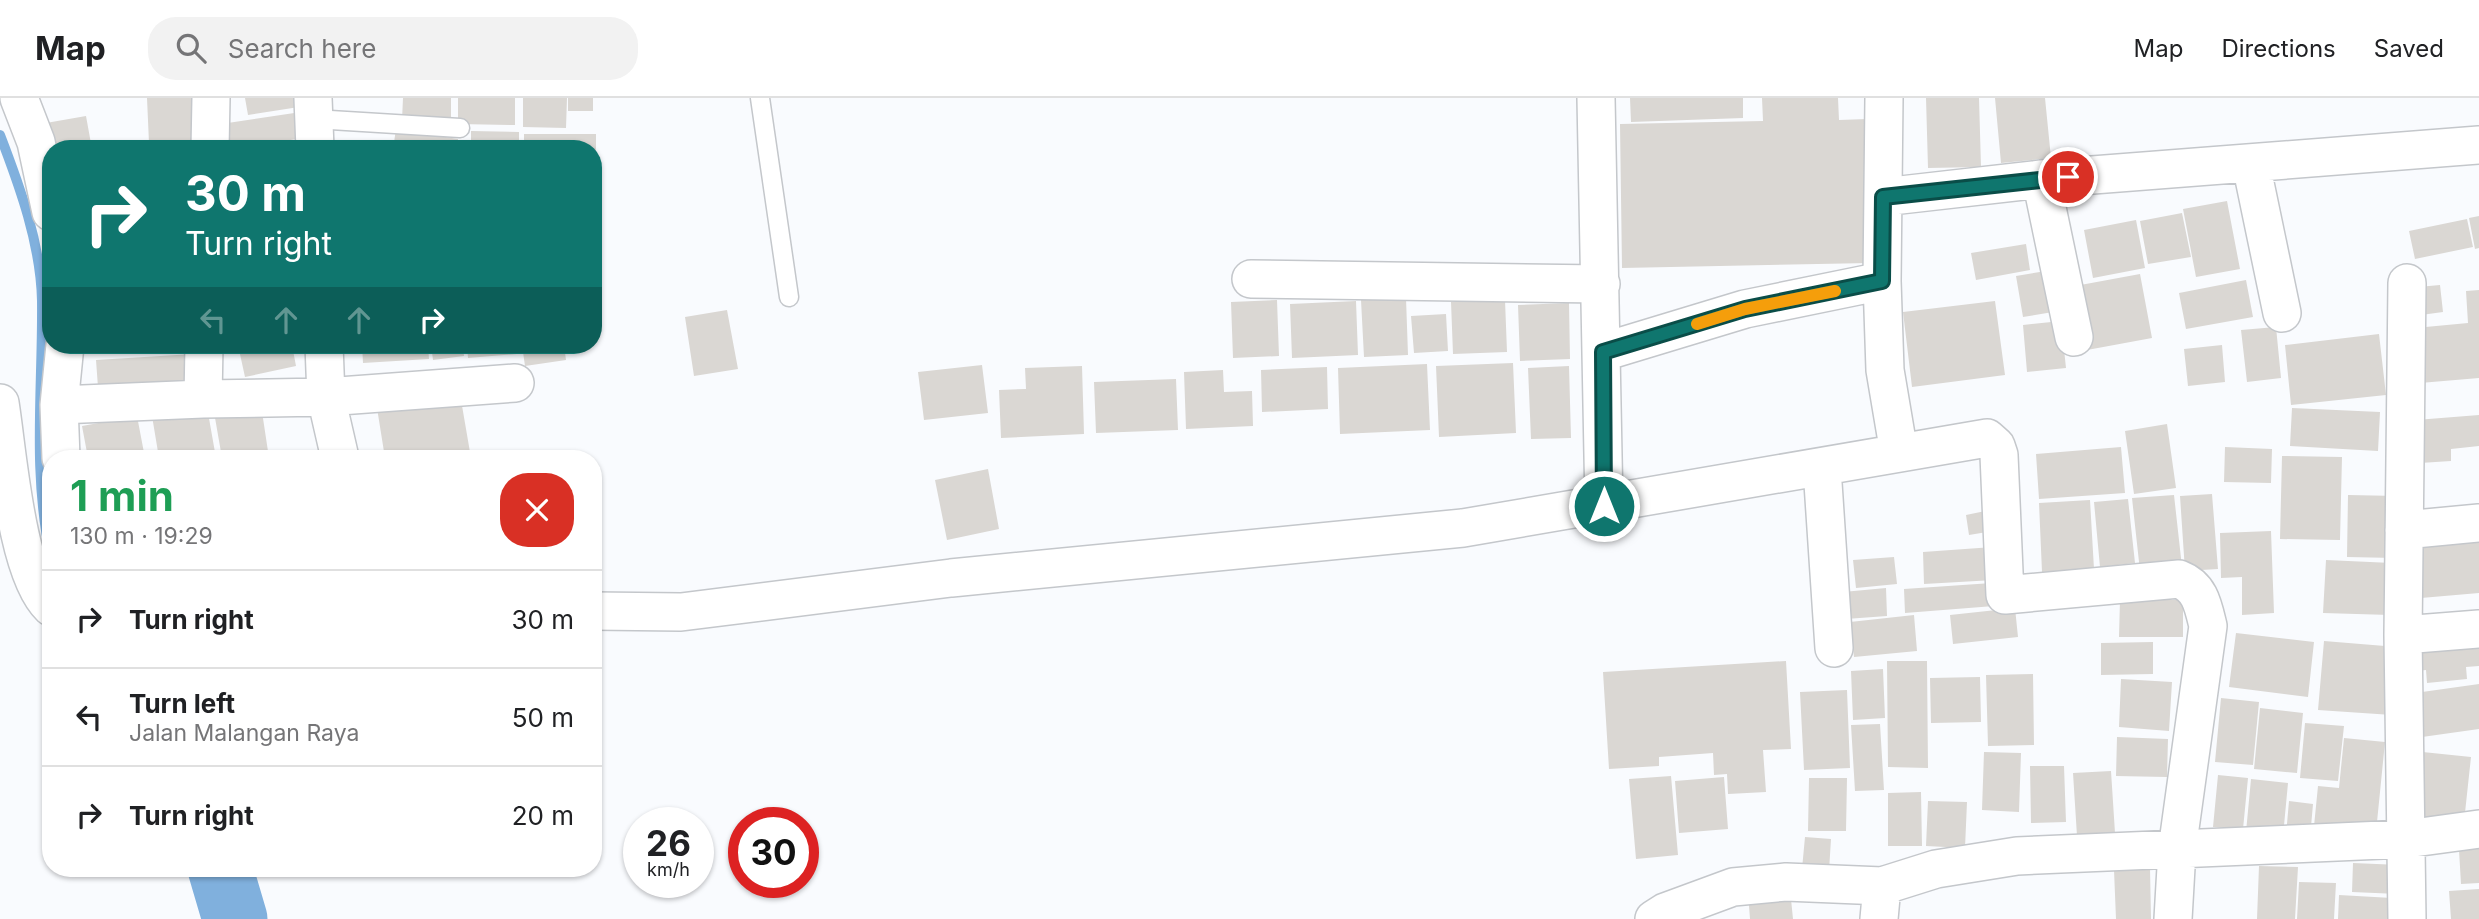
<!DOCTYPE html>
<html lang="en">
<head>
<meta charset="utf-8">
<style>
	body { margin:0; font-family:Inter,sans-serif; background:#f2f2f2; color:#202124; height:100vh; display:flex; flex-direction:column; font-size:26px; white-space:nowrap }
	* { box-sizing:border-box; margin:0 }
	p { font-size:23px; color:#757577 }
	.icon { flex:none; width:38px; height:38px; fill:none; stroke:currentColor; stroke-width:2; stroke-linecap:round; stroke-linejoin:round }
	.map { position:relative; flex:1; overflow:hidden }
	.side { position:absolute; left:42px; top:352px; width:560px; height:427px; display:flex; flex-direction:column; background:#fff; border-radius:28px; box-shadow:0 2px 5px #0004 }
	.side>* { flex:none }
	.top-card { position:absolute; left:42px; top:42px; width:560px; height:214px; border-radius:28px; box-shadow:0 2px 5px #0004; background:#0f766e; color:#fff; overflow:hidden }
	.speed { position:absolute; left:623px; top:709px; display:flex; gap:14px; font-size:35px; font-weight:700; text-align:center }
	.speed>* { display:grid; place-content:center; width:91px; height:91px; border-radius:50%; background:#fff; box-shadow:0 2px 5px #0004; line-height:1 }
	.speed small { font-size:18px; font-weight:400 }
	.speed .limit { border:10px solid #d22; background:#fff; color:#111 }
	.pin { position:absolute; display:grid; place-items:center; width:60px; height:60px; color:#fff; margin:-30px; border:4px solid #fff; border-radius:50%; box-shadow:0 2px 7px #0007 }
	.me { position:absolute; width:77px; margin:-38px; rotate:0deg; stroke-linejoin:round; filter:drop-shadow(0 0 5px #0008) }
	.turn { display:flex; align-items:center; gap:24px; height:147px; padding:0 28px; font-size:32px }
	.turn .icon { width:91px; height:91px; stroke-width:2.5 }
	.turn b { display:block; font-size:49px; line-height:60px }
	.lanes { display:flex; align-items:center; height:66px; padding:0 28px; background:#0003; justify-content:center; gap:35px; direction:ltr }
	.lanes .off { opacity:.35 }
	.round { display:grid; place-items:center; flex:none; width:74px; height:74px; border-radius:28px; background:#f2f2f2 }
	.summary { display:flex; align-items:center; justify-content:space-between; height:119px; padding:0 28px }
	h1 { font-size:42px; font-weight:700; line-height:52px; color:#1e9e55 }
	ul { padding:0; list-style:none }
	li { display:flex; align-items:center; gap:21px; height:98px; padding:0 28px; border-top:2px solid #e0e0e0 }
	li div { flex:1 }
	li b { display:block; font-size:26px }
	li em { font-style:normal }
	header { display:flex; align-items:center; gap:42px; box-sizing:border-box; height:98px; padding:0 35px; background:#fff; border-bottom:2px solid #e0e0e0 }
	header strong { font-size:33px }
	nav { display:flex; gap:38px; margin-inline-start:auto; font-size:24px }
	.search { width:490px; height:63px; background:#f2f2f2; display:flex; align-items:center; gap:18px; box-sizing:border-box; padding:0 24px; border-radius:28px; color:#757577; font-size:26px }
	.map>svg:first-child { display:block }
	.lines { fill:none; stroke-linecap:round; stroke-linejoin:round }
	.stream { stroke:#80b0dd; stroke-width:10 }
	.river { stroke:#80b0dd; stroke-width:65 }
	.building { fill:#dad7d3 }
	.lane-casing { stroke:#c4c7cb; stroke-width:21 }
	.street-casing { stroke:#c4c7cb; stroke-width:40 }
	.lane { stroke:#fff; stroke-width:18 }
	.street { stroke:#fff; stroke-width:37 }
	.route-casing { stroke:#0a4d48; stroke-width:18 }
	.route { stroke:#0f766e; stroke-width:12 }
	.slow { stroke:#f59e0b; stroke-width:12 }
</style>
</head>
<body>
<header>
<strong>Map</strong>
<div class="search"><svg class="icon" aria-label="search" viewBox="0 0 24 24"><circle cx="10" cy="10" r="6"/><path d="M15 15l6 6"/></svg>Search here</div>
<nav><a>Map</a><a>Directions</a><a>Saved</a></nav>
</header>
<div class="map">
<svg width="2479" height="821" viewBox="0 0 2479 821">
	<rect width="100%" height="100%" fill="#f9fbfe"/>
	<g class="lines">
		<!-- stream -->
		<path class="stream" d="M 0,37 C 20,89 41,147 42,203 C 43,291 32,372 51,460"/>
		<!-- river -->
		<path class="river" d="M 220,770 L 235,821"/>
	</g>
	<!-- building -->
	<path class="building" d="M 147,0 L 199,0 L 202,42 L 149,45 Z
		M 245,0 L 297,0 L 299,9 L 248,17 Z
		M 403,0 L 451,0 L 451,22 L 402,22 Z
		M 458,0 L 515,0 L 515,27 L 458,26 Z
		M 523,0 L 567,0 L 566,30 L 523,29 Z
		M 568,0 L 593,0 L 593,13 L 568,13 Z
		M 1630,0 L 1743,0 L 1743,20 L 1631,24 Z
		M 1762,0 L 1838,0 L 1839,22 L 1867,21 L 1870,165 L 1622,170 L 1620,26 L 1763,23 Z
		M 1926,0 L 1979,0 L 1981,69 L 1928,70 Z
		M 1995,0 L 2045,0 L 2051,60 L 2001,65 Z
		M 301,14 L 305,40 L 224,51 L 221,26 Z
		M 86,18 L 92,51 L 50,51 L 46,25 Z
		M 396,31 L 458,41 L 457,51 L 393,51 Z
		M 471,33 L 519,34 L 519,51 L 471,51 Z
		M 524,36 L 596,36 L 596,66 L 593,66 L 593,51 L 524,51 Z
		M 302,43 L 303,51 L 261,51 L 261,49 Z
		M 2227,103 L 2240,171 L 2196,179 L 2183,111 Z
		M 2182,115 L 2191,159 L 2148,166 L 2140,123 Z
		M 2479,118 L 2479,150 L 2475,151 L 2469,120 Z
		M 2467,121 L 2473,149 L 2415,161 L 2409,133 Z
		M 2136,122 L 2145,170 L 2093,180 L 2084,132 Z
		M 2026,146 L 2030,172 L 1976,182 L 1971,155 Z
		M 2052,172 L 2059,213 L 2023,219 L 2016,178 Z
		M 2140,176 L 2152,240 L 2087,252 L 2075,188 Z
		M 2246,182 L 2253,219 L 2186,231 L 2179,195 Z
		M 2440,187 L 2443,214 L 2421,217 L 2418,189 Z
		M 2479,192 L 2479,280 L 2420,285 L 2415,230 L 2468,225 L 2466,193 Z
		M 1406,200 L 1408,257 L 1364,259 L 1361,202 Z
		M 1277,202 L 1279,258 L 1233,260 L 1231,204 Z
		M 1505,202 L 1507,254 L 1453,256 L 1451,204 Z
		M 1356,203 L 1358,257 L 1292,260 L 1290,206 Z
		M 1995,203 L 2005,277 L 1912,289 L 1903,214 Z
		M 1569,205 L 1570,261 L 1520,263 L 1518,207 Z
		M 727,212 L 738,271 L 694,278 L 685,219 Z
		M 1446,216 L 1448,253 L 1414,255 L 1411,218 Z
		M 2061,223 L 2066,270 L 2027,274 L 2023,227 Z
		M 2276,229 L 2281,280 L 2247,284 L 2241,232 Z
		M 2379,236 L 2386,297 L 2291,307 L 2285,247 Z
		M 238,247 L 292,247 L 296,268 L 245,279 Z
		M 362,247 L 428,247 L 429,261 L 363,265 Z
		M 431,247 L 463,247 L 464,258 L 433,262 Z
		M 467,247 L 517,247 L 517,256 L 468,260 Z
		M 522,247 L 564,247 L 566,262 L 525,268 Z
		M 2222,247 L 2225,284 L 2188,288 L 2184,251 Z
		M 193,256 L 196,297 L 99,303 L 96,262 Z
		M 1513,265 L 1516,335 L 1439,339 L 1436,268 Z
		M 1427,266 L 1430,332 L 1340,336 L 1338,270 Z
		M 982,267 L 988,315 L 924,322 L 918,274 Z
		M 1082,268 L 1084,336 L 1001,340 L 999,292 L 1026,291 L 1025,270 Z
		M 1569,268 L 1571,340 L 1531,341 L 1528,270 Z
		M 1327,269 L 1328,311 L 1262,314 L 1261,272 Z
		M 1223,272 L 1224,294 L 1252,293 L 1253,328 L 1186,331 L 1184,274 Z
		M 1176,281 L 1178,332 L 1096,335 L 1094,284 Z
		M 460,296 L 471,360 L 385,360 L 377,310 Z
		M 261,307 L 269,360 L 222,360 L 214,314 Z
		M 207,309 L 216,360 L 159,360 L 152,318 Z
		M 2292,310 L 2380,314 L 2378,353 L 2290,348 Z
		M 2479,317 L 2479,348 L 2451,351 L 2451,363 L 2420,365 L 2416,322 Z
		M 137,318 L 145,360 L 88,360 L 82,328 Z
		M 2167,326 L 2176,390 L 2134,396 L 2125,333 Z
		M 2121,349 L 2125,395 L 2039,401 L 2036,356 Z
		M 2225,349 L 2272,351 L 2271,385 L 2224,384 Z
		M 2282,358 L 2342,359 L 2340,442 L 2280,441 Z
		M 988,371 L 999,431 L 947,442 L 935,382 Z
		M 2212,396 L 2218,471 L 2185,473 L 2180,398 Z
		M 2174,397 L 2182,469 L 2140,473 L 2132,400 Z
		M 2348,397 L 2397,398 L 2395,460 L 2347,459 Z
		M 2128,401 L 2135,465 L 2100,469 L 2094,404 Z
		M 2090,402 L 2094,471 L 2042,474 L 2039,405 Z
		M 1995,411 L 1999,432 L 1969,437 L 1966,417 Z
		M 2271,433 L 2274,515 L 2242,517 L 2242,479 L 2221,480 L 2220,435 Z
		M 2479,441 L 2479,495 L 2421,500 L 2416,447 Z
		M 1993,449 L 1994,482 L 1924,486 L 1923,454 Z
		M 1894,459 L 1897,486 L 1856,490 L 1853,462 Z
		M 2326,462 L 2392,465 L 2390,517 L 2323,515 Z
		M 1992,485 L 1994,508 L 1905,515 L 1904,491 Z
		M 1886,490 L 1887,518 L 1846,521 L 1843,494 Z
		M 2120,502 L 2183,502 L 2183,539 L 2119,539 Z
		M 2015,510 L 2018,539 L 1953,546 L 1950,517 Z
		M 1914,517 L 1917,553 L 1854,559 L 1850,524 Z
		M 2236,535 L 2314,544 L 2308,599 L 2229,589 Z
		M 2479,542 L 2479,568 L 2466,569 L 2467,581 L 2427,585 L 2426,572 L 2416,573 L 2414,547 Z
		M 2324,543 L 2397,549 L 2392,617 L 2318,612 Z
		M 2153,544 L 2153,576 L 2101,577 L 2101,545 Z
		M 1786,563 L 1791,651 L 1763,652 L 1766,694 L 1728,696 L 1727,676 L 1714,677 L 1713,655 L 1659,659 L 1659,668 L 1609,671 L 1603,574 Z
		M 1887,563 L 1927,563 L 1928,670 L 1888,669 Z
		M 1883,571 L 1885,620 L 1853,622 L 1851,573 Z
		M 2033,576 L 2034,647 L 1988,648 L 1986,577 Z
		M 1980,579 L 1981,624 L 1931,625 L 1930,580 Z
		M 2121,581 L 2172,584 L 2169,633 L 2119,629 Z
		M 2479,586 L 2479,631 L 2422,639 L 2415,595 Z
		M 1847,592 L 1850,670 L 1804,672 L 1800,594 Z
		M 2221,600 L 2259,604 L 2253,667 L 2215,664 Z
		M 2260,610 L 2303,615 L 2297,675 L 2254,671 Z
		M 2305,625 L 2344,628 L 2338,683 L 2300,680 Z
		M 1880,626 L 1884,692 L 1855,693 L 1851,627 Z
		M 2117,639 L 2168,641 L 2167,679 L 2116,678 Z
		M 2344,640 L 2385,644 L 2376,734 L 2314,728 L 2318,688 L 2339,690 Z
		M 2413,653 L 2471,659 L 2464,724 L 2406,718 Z
		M 1984,654 L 2021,655 L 2019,714 L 1982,712 Z
		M 2030,668 L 2064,668 L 2066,724 L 2031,725 Z
		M 2111,673 L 2115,735 L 2077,738 L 2073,675 Z
		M 2218,677 L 2248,680 L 2243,731 L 2213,729 Z
		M 1671,678 L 1678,757 L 1636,761 L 1629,681 Z
		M 1724,679 L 1728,731 L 1679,735 L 1675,683 Z
		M 1809,680 L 1847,680 L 1846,733 L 1808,733 Z
		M 2251,681 L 2288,685 L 2283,738 L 2246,734 Z
		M 1921,694 L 1922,748 L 1888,748 L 1888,695 Z
		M 1928,703 L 1967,704 L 1965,750 L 1926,748 Z
		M 2289,703 L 2313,706 L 2310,740 L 2286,737 Z
		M 1805,739 L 1831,741 L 1829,773 L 1802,771 Z
		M 2479,750 L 2479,785 L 2461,786 L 2459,752 Z
		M 2353,765 L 2400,767 L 2398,796 L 2352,794 Z
		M 2259,768 L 2298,769 L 2295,821 L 2257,821 Z
		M 2150,770 L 2151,821 L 2116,821 L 2114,772 Z
		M 2299,784 L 2336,785 L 2334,821 L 2297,821 Z
		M 1790,791 L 1793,821 L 1750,821 L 1748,794 Z
		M 2479,791 L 2479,821 L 2451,821 L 2449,793 Z
		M 2339,797 L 2392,800 L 2391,821 L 2338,821 Z"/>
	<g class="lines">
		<!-- lane casing -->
		<g class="lane-casing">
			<path id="lane" d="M 760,0 L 789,199
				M 314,21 L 460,30"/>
		</g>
		<!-- street casing -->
		<g class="street-casing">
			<path id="street" d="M 19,0 L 36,44 L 51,114
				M 313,0 L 315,51
				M 1596,0 L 1604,408
				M 1884,0 L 1882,183 L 1885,272 L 1899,355
				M 210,51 L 211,0
				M 2251,66 L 2282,215
				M 2041,81 L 2074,239
				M 1883,99 L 2041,81 L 2479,47
				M 1251,181 L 1601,186
				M 204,247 L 203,301 L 326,299 L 515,285
				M 324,247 L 326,299 L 340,360
				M 1603,254 L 1745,211 L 1882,183
				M 0,305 C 8,355 16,476 51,509
				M 59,307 L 203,301
				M 61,360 L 59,307 L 65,247
				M 1822,370 L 1834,550
				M 2404,432 L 2479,425
				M 593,513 L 681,514 L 951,480 L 1463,430 L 1987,340 L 1996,348 L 1999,357 L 2005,497 L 2179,481 C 2200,489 2203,507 2208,528 L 2177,752 L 2173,821
				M 2403,537 L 2479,531
				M 1654,821 L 1665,814 L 1733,789 L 1786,784 L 1882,788 L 1936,771 L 2017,758 L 2406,741 L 2479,731
				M 1879,821 L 1882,788
				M 2407,821 L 2403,537 L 2407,185"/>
		</g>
		<!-- lane -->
		<use href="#lane" class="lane"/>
		<!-- street -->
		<use href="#street" class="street"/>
	</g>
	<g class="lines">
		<!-- route casing -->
		<g class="route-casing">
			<path id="route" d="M 1604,408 L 1603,254 L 1745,211 L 1882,183 L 1883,99 L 2068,79"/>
		</g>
		<!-- route -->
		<use href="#route" class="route"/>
		<!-- slow -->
		<path class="slow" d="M 1697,226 L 1745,211 L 1835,193"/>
	</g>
</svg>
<div class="speed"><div>26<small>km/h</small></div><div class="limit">30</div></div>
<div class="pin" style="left:2068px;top:79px;background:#d93025"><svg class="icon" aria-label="arrive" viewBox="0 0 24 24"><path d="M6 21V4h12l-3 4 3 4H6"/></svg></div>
<svg class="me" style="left:1604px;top:408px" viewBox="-20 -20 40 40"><circle r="17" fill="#0f766e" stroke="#fff" stroke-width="3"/><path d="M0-11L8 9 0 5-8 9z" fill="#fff"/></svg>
<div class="top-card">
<div class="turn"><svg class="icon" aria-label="right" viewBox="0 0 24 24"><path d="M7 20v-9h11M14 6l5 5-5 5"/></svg><div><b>30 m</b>Turn right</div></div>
<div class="lanes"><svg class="icon off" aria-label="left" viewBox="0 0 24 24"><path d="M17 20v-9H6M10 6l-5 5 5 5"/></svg><svg class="icon off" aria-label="ahead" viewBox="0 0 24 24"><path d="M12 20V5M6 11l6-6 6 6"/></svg><svg class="icon off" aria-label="ahead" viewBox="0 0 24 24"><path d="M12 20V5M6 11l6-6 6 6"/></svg><svg class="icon" aria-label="right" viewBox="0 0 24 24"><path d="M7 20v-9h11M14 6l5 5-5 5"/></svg></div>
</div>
<section class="side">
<div class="summary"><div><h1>1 min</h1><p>130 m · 19:29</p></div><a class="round" style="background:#d93025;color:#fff"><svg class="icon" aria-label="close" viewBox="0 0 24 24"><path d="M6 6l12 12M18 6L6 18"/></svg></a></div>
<ul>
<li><svg class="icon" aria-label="right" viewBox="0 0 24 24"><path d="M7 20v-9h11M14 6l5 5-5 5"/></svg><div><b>Turn right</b></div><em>30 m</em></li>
<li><svg class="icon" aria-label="left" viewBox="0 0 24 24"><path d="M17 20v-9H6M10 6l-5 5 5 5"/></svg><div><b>Turn left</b><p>Jalan Malangan Raya</p></div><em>50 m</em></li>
<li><svg class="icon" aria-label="right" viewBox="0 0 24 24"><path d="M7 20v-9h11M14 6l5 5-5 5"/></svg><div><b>Turn right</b></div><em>20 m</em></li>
</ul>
</section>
</div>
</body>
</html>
